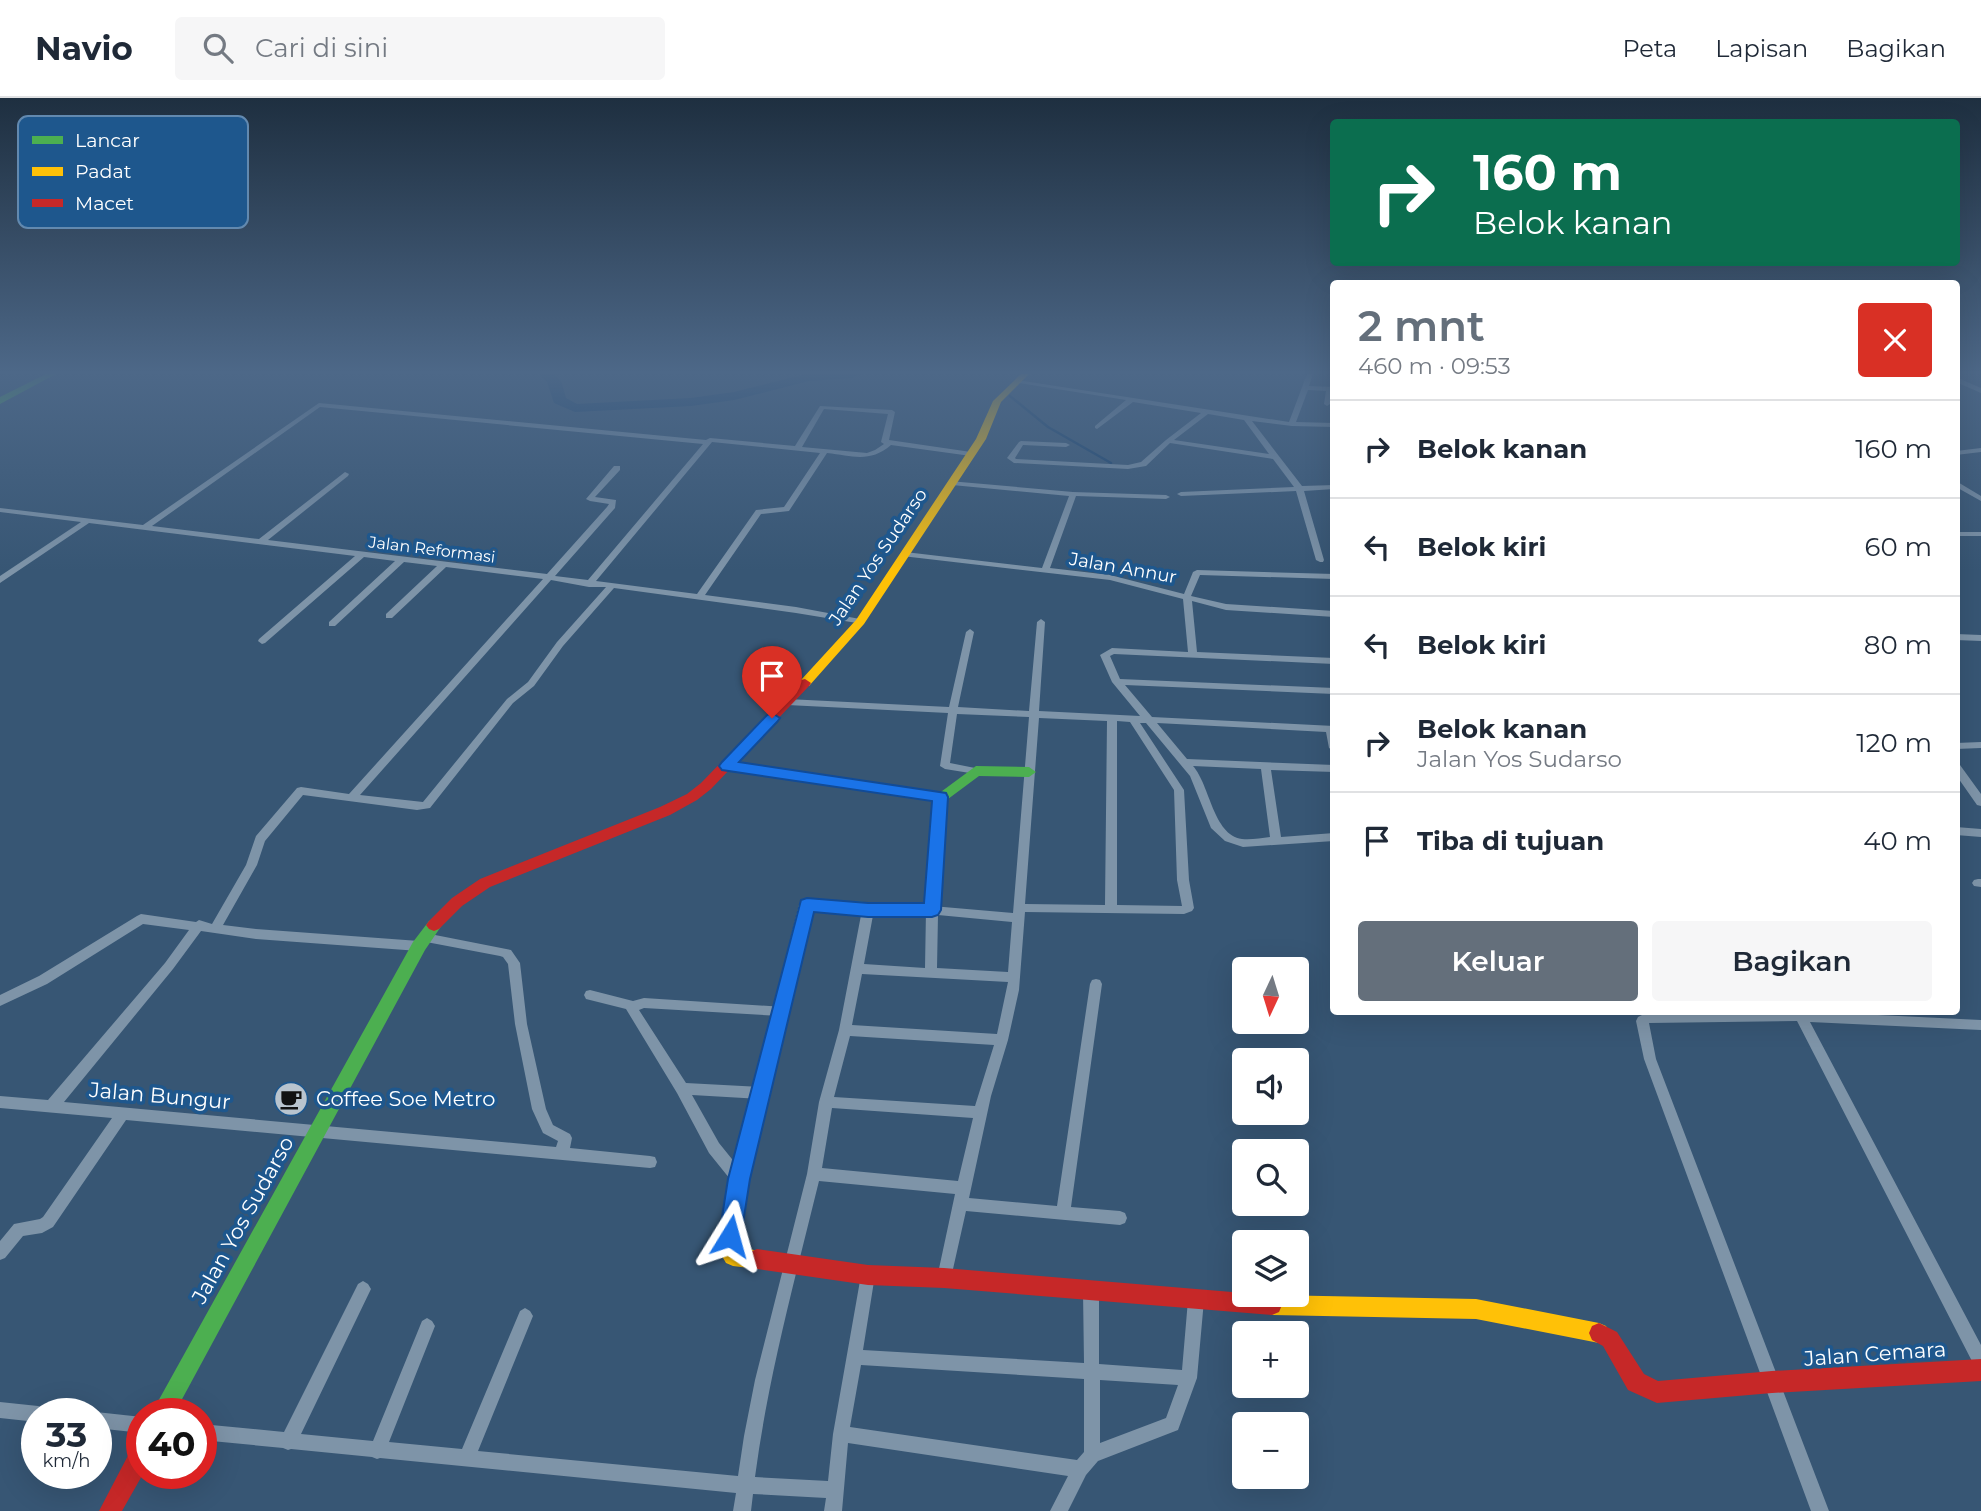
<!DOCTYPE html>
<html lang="id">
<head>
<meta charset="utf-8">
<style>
	body { margin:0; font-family:Montserrat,sans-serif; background:#f6f6f7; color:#1f2937; height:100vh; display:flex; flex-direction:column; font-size:26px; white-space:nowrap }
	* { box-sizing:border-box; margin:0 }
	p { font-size:23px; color:#747a83 }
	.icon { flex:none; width:38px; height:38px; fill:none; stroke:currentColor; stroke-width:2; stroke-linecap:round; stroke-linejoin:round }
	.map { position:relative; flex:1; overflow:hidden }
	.sheet { position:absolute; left:1330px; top:182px; width:630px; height:735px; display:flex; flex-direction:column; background:#fff; border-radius:7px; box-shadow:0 7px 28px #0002 }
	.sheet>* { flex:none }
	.guide { position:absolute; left:1330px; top:21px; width:630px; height:147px; border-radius:7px; box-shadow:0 7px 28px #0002; background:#0b6e4f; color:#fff; overflow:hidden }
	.needle { width:46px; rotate:184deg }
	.buttons { position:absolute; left:1232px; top:859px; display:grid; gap:14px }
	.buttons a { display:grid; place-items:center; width:77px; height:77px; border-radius:7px; background:#fff; box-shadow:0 7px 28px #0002; font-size:35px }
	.speed { position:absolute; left:21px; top:1300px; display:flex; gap:14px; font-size:35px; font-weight:700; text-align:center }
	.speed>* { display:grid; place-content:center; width:91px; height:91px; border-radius:50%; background:#fff; box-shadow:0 7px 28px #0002; line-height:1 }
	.speed small { font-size:18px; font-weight:400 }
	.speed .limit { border:10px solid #d22; background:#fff; color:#111 }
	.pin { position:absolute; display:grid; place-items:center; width:60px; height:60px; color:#fff; margin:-72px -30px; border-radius:50% 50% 50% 0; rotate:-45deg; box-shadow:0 0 7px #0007 }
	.pin .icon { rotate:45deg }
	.me { position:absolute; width:77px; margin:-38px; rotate:8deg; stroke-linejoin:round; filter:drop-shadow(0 0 5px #0008) }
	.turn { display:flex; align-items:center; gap:24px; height:147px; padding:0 28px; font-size:32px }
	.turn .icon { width:91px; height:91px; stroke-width:2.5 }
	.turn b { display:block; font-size:49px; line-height:60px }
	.round { display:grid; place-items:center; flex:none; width:74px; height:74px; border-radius:7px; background:#f6f6f7 }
	.head { display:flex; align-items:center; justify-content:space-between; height:119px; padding:0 28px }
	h1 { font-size:42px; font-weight:600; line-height:52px; color:#646f7b }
	.button { display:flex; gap:14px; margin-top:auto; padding:14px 28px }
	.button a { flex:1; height:80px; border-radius:7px; background:#646f7b; color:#fff; font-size:28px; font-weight:600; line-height:80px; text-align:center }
	.button a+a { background:#f6f6f7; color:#1f2937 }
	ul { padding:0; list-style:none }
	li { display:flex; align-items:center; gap:21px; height:98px; padding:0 28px; border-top:2px solid #e0e1e3 }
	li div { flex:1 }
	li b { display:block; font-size:26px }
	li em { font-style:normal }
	header { display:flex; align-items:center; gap:42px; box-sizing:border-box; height:98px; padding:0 35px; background:#fff; border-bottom:2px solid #e0e1e3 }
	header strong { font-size:33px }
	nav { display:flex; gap:38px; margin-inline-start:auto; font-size:24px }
	.search { width:490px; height:63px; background:#f6f6f7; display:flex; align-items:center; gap:18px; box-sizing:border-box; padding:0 24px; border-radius:7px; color:#747a83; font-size:26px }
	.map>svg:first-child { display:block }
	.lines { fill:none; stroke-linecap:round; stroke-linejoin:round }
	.stream { stroke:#17426d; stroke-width:2.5 }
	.river { fill:#17426d; fill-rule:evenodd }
	.street { fill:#7e94a8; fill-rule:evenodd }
	.fast { fill:#4caf50; fill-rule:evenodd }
	.slow { fill:#ffc107; fill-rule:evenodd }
	.jam { fill:#c62828; fill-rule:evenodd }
	.route { fill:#1a73e8; stroke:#114b97; stroke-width:2 }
	.labels { text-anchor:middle; stroke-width:7; stroke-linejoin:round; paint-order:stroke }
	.far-street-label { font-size:16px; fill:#fff; stroke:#1e578d }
	.street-label { font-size:18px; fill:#fff; stroke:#1e578d }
	.near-street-label { font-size:21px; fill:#fff; stroke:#1e578d }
	.near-poi-label { font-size:21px; fill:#fff; stroke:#1e578d; text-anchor:start }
	.key { fill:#1e578d; stroke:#6289af; stroke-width:2 }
	.key-label { font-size:19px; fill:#fff }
</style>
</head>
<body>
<header>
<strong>Navio</strong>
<div class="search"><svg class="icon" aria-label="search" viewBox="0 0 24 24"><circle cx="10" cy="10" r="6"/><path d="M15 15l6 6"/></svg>Cari di sini</div>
<nav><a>Peta</a><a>Lapisan</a><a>Bagikan</a></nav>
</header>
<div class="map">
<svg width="1981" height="1413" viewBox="0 0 1981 1413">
	<rect width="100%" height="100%" fill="#375674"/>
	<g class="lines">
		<!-- stream -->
		<path class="stream" d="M 1010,298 L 1048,329 L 1111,365"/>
		<!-- river -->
		<path class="river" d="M 539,276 L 554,276 L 561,283 L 566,300 L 577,306 L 691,300 L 734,294 L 806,276 L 860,276 L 853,280 L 809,283 L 734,302 L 691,308 L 575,314 L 554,305 L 547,284 Z"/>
		<!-- street -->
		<path class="street" d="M 1307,276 L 1313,276 L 1309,288 L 1334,289 L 1330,306 L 1327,308 L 1324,306 L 1326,293 L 1308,292 L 1296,324 L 1334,325 L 1334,329 L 1292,328 L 1252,323 L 1302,388 L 1334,387 L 1334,391 L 1304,393 L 1324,462 L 1323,464 L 1320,464 L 1316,462 L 1296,393 L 1181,398 L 1177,396 L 1181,394 L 1294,389 L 1273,361 L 1170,345 L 1146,368 L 1128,371 L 1014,365 L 1007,360 L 1019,344 L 1021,343 L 1066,345 L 1070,347 L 1066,349 L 1023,347 L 1015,360 L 1016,361 L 1128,367 L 1141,364 L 1166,342 L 1201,315 L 1133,304 L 1097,331 L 1095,330 L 1095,328 L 1126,302 L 1019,285 L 1017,284 L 1017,282 L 1289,324 ZM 1208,316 L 1244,322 L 1269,356 L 1174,342 Z
			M 1956,279 L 1981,290 L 1981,295 L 1956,284 Z
			M 319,305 L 706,342 L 710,340 L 795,348 L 820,308 L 892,312 L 895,314 L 889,342 L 971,354 L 975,356 L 971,358 L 891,347 C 870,365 853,358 827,355 L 789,413 L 761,416 L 705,497 L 796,509 L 860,521 L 863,522 L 863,526 L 796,515 L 614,490 L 563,548 L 534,588 L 513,605 L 430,710 L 417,712 L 303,697 L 265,743 L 257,767 L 223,827 L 256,831 L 419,843 L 423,845 L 425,848 L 423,851 L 419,853 L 256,841 L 201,833 L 173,871 L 64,1004 L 556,1049 L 558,1043 L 543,1035 L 532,1011 L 515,926 L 508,866 L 503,859 L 500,858 L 421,843 L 419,840 L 421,837 L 425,835 L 511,852 L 520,865 L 527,926 L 546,1011 L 553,1027 L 570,1036 L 572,1040 L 570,1050 L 650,1058 L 655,1059 L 657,1064 L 655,1069 L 650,1070 L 126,1022 L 53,1129 L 42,1135 L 23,1138 L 5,1160 L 0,1162 L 0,1143 L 14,1126 L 40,1121 L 43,1119 L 112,1020 L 0,1010 L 0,998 L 48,1002 L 165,865 L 189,832 L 143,826 L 47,886 L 0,908 L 0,897 L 39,878 L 137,818 L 141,816 L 196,824 L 199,822 L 212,826 L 246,767 L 256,738 L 297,690 L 301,689 L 349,696 L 543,481 L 446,469 L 392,520 L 386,520 L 386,516 L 437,468 L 404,464 L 335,528 L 329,528 L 329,524 L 395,463 L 364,459 L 265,545 L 262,546 L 258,543 L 259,541 L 355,458 L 89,425 L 0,485 L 0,478 L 81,424 L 0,414 L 0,410 L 143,427 ZM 320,309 L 703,346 L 588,482 L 555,478 L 615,410 L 616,402 L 595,399 L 620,372 L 620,368 L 614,368 L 586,401 L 590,403 L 609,406 L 607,409 L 547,476 L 268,442 L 348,378 L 349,376 L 345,374 L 259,441 L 152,428 ZM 824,311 L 888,316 L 881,344 L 884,346 L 875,352 L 867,355 L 802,349 ZM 712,344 L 820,355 L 784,409 L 756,412 L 697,496 L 596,483 ZM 551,482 L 589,489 L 606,489 L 557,544 L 528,584 L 507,601 L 423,704 L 360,697 Z
			M 1981,350 L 1981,354 L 1956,357 L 1956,353 Z
			M 949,383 L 1073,394 L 1166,397 L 1170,399 L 1166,401 L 1076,398 L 1050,470 L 1110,477 L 1184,496 L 1193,474 L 1197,472 L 1334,476 L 1334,481 L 1200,477 L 1191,498 L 1226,506 L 1334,513 L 1334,519 L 1226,512 L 1192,503 L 1197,554 L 1334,560 L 1334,566 L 1114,556 L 1110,558 L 1120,581 L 1334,590 L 1334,596 L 1125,587 L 1152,619 L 1334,628 L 1334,653 L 1329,650 L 1326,634 L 1157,625 L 1187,661 L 1334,667 L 1334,674 L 1271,672 L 1281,739 L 1334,735 L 1334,743 L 1243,749 L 1225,743 L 1211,730 L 1190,678 L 1146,625 L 1140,625 L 1184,692 L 1189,782 L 1194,810 L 1192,813 L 1184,816 L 1025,814 L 1019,892 L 1008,942 L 991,998 L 969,1100 L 1057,1108 L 1090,886 L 1092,882 L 1096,881 L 1100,882 L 1102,886 L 1071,1109 L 1120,1113 L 1125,1115 L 1127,1120 L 1125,1125 L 1120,1127 L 966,1113 L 951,1180 L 949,1185 L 944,1187 L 939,1185 L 937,1180 L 955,1096 L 819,1083 C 795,1181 768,1279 755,1379 L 828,1383 L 833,1336 L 861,1177 L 863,1172 L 868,1170 L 873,1172 L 875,1177 L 863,1252 L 1084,1265 L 1083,1193 L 1086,1188 L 1091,1185 L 1096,1188 L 1099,1193 L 1099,1266 L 1182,1272 L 1188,1202 L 1191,1197 L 1196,1194 L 1201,1197 L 1204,1202 L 1197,1280 L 1178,1332 L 1098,1363 L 1086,1377 L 1068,1413 L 1050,1413 L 1068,1378 L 848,1345 L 842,1413 L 824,1413 L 826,1400 L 753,1396 L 751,1413 L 733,1413 L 736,1395 L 380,1360 L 377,1361 L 372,1359 L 291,1351 L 288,1352 L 283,1350 L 201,1342 L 201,1326 L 284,1334 L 358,1186 L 363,1183 L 368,1186 L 371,1191 L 301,1336 L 373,1343 L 422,1223 L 427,1220 L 432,1223 L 435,1228 L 389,1344 L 462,1351 L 520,1213 L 525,1210 L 530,1213 L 533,1218 L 478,1353 L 738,1378 L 744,1338 L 755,1282 L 807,1076 L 819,1004 L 839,932 L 862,812 L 864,809 L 872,809 L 874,812 L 864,866 L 925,870 L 926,812 L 928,809 L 932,808 L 1013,815 L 1029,619 L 957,616 L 950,665 L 980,671 L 981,673 L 976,676 L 945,671 L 940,668 L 948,615 L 787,607 L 782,604 L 787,601 L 949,609 L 966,534 L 970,531 L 974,534 L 958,609 L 1029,613 L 1037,524 L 1041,521 L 1045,524 L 1039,613 L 1140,618 L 1112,584 L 1100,557 L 1112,550 L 1188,554 L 1183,501 L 1110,482 L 902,458 L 901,456 L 905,454 L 1042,470 L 1069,398 L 952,387 L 948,385 ZM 1039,620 L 1107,623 L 1105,807 L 1025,806 ZM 1117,623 L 1130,624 L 1174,692 L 1177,782 L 1182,808 L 1117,807 ZM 1193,668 L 1261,671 L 1270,739 C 1261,740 1251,742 1242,741 C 1213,737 1210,687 1193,668 ZM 938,817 L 1012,824 L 1008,874 L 937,870 ZM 862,876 L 1008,884 L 997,936 L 852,927 ZM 850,938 L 994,947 L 975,1008 L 834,999 ZM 832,1010 L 973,1020 L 958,1083 L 822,1070 ZM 861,1267 L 1084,1281 L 1084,1354 L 1077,1362 L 850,1329 ZM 1100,1282 L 1178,1287 L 1166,1320 L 1100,1345 Z
			M 1956,383 L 1981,398 L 1981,403 L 1956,389 Z
			M 1956,434 L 1981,434 L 1981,438 L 1956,438 Z
			M 1956,536 L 1981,537 L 1981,543 L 1956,542 Z
			M 1981,644 L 1981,650 L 1956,651 L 1956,645 Z
			M 727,665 L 941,695 L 946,699 L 941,703 L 723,670 L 722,668 L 723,666 Z
			M 1956,666 L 1960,667 L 1981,696 L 1981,708 L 1977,707 L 1956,677 Z
			M 1956,729 L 1981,731 L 1981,739 L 1956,737 Z
			M 1978,781 L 1981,781 L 1981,789 L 1974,788 L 1972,785 L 1974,782 Z
			M 590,892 L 633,903 L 644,900 L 784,909 L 786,913 L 784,917 L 780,918 L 644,910 L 639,912 L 686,985 L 761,989 L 766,991 L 768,995 L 766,999 L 761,1001 L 692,997 L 719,1045 L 744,1076 L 746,1081 L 744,1086 L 739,1088 L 734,1086 L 709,1055 L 677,995 L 626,911 L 586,901 L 584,897 L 586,893 Z
			M 1816,914 L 1981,922 L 1981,932 L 1810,924 L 1981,1247 L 1981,1271 L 1975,1269 L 1797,923 L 1649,925 L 1656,961 L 1829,1413 L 1811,1413 L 1644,961 L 1636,923 L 1638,919 L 1646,915 Z
			M 0,1304 L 38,1308 L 44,1310 L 46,1316 L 37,1316 L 37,1324 L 0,1320 Z
			M 96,1314 L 142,1319 L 142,1335 L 96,1330 L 96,1316 L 91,1316 Z"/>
		<!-- fast -->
		<path class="fast" d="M 46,276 L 56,276 L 0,306 L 0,299 Z
			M 976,668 L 1029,669 L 1036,674 L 1029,679 L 979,678 L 948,701 L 940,812 L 937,816 L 932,818 L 830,813 L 827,809 L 830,805 L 835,803 L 925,806 L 934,699 Z
			M 434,821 L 439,823 L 442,827 L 425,852 L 174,1316 L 151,1316 L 413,844 L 429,823 Z"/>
		<!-- slow -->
		<path class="slow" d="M 1021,276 L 1029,276 L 1001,304 L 986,341 L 864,526 L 809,588 L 801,588 L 799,585 L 801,582 L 856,522 L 976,341 L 993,303 Z
			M 807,801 L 840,805 L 843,809 L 840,813 L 813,813 L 748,1081 L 739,1149 L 764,1154 L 767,1161 L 764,1168 L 757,1171 L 733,1168 L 726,1165 L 719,1153 L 730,1081 L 799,807 L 802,803 Z
			M 1272,1197 L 1476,1201 L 1599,1225 L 1606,1228 L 1609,1235 L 1606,1242 L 1599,1245 L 1476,1221 L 1272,1217 L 1265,1214 L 1262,1207 L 1265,1200 Z"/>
		<!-- jam -->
		<path class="jam" d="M 805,581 L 811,585 L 809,588 L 711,691 L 697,702 L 670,717 L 490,789 L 462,808 L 439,831 L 434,833 L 429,831 L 426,827 L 429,823 L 452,800 L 480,781 L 660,709 L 687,696 L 701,685 L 801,582 Z
			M 757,1151 L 868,1167 L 944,1170 L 1244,1195 L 1244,1197 L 1272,1197 L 1279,1200 L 1282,1207 L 1279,1214 L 1272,1217 L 944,1190 L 868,1187 L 757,1171 L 750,1168 L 747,1161 L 750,1154 Z
			M 1599,1225 L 1617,1234 L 1644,1276 L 1658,1283 L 1772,1273 L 1981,1261 L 1981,1283 L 1772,1295 L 1657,1305 L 1628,1292 L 1603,1248 L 1592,1242 L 1589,1235 L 1592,1228 Z
			M 142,1343 L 143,1376 L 122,1413 L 99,1413 L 134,1346 Z"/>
	</g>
	<!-- sky -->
	<linearGradient id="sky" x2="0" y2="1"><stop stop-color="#1e2f40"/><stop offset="0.58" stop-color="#4d6888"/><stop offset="1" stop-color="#4d6888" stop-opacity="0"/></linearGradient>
	<rect width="1981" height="473" fill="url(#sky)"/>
	<!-- route -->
	<path class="route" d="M 772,615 L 780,620 L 777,624 L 739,664 L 946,695 L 948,699 L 941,812 L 938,817 L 932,819 L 868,819 L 814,814 L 750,1081 L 741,1138 L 737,1146 L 730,1149 L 722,1146 L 719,1138 L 728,1081 L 801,802 L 807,800 L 868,805 L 924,805 L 932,703 L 722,672 L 719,668 L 722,664 L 767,617 Z"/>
	<!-- icons -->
	<defs>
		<g id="cafe-disc" transform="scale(1.75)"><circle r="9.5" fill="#b9c4ce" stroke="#1e578d"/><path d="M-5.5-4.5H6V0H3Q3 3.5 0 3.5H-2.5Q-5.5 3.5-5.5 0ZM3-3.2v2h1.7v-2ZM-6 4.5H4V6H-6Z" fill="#111"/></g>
	</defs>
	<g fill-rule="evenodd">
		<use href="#cafe-disc" x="291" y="1001"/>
	</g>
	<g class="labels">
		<!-- far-street labels -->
		<g class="far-street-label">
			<text transform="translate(432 451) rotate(7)" y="6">Jalan Reformasi</text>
		</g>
		<!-- street labels -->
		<g class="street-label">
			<text transform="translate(878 459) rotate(-56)" y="6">Jalan Yos Sudarso</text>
			<text transform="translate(1123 470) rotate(10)" y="6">Jalan Annur</text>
		</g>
		<!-- near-street labels -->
		<g class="near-street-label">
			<text transform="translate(160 998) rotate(5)" y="7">Jalan Bungur</text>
			<text transform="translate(243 1122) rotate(-61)" y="7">Jalan Yos Sudarso</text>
			<text transform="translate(1875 1256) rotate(-4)" y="7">Jalan Cemara</text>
		</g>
		<!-- near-poi labels -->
		<g class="near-poi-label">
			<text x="316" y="1008">Coffee Soe Metro</text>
		</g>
	</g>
	<!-- legend -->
	<rect x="18" y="18" width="230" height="112" rx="10" class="key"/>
	<rect x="32" y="38" width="31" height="8" fill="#4caf50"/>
	<rect x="32" y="69" width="31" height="9" fill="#ffc107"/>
	<rect x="32" y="101" width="31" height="8" fill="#c62828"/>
	<g class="key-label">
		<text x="75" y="49">Lancar</text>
		<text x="75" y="80">Padat</text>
		<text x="75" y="112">Macet</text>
	</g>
</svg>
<div class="buttons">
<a><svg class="needle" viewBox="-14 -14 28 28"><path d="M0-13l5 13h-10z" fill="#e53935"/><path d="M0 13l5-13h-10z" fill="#747a83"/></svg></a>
<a><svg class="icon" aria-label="sound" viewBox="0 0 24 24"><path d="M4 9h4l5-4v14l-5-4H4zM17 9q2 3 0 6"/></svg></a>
<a><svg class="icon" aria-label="search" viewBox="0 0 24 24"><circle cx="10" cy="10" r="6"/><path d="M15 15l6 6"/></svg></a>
<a><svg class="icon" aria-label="layers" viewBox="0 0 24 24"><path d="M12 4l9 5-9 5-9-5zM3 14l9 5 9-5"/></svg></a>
<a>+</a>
<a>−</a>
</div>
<div class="speed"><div>33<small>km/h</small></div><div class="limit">40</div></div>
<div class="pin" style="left:772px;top:620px;background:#d93025"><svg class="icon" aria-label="arrive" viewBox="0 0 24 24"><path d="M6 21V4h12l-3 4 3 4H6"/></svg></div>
<svg class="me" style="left:730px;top:1138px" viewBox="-20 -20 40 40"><path d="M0-17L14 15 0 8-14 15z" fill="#1a73e8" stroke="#fff" stroke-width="4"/></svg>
<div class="guide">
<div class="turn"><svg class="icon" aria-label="right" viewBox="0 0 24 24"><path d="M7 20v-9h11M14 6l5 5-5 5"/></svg><div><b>160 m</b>Belok kanan</div></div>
</div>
<section class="sheet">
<div class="head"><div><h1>2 mnt</h1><p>460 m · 09:53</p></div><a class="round" style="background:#d93025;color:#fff"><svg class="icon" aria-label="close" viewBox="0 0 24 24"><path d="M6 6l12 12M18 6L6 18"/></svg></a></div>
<ul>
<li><svg class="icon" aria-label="right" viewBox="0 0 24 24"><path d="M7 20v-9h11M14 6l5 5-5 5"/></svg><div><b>Belok kanan</b></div><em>160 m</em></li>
<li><svg class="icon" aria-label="left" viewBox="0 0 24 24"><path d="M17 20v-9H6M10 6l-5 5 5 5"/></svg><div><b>Belok kiri</b></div><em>60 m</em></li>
<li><svg class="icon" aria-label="left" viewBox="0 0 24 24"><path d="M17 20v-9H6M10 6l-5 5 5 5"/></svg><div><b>Belok kiri</b></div><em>80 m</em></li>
<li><svg class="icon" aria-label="right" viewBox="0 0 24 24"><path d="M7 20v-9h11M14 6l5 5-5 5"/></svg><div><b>Belok kanan</b><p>Jalan Yos Sudarso</p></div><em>120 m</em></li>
<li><svg class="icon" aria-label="arrive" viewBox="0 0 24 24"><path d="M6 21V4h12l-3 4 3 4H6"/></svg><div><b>Tiba di tujuan</b></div><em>40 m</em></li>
</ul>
<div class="button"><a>Keluar</a><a>Bagikan</a></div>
</section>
</div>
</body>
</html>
